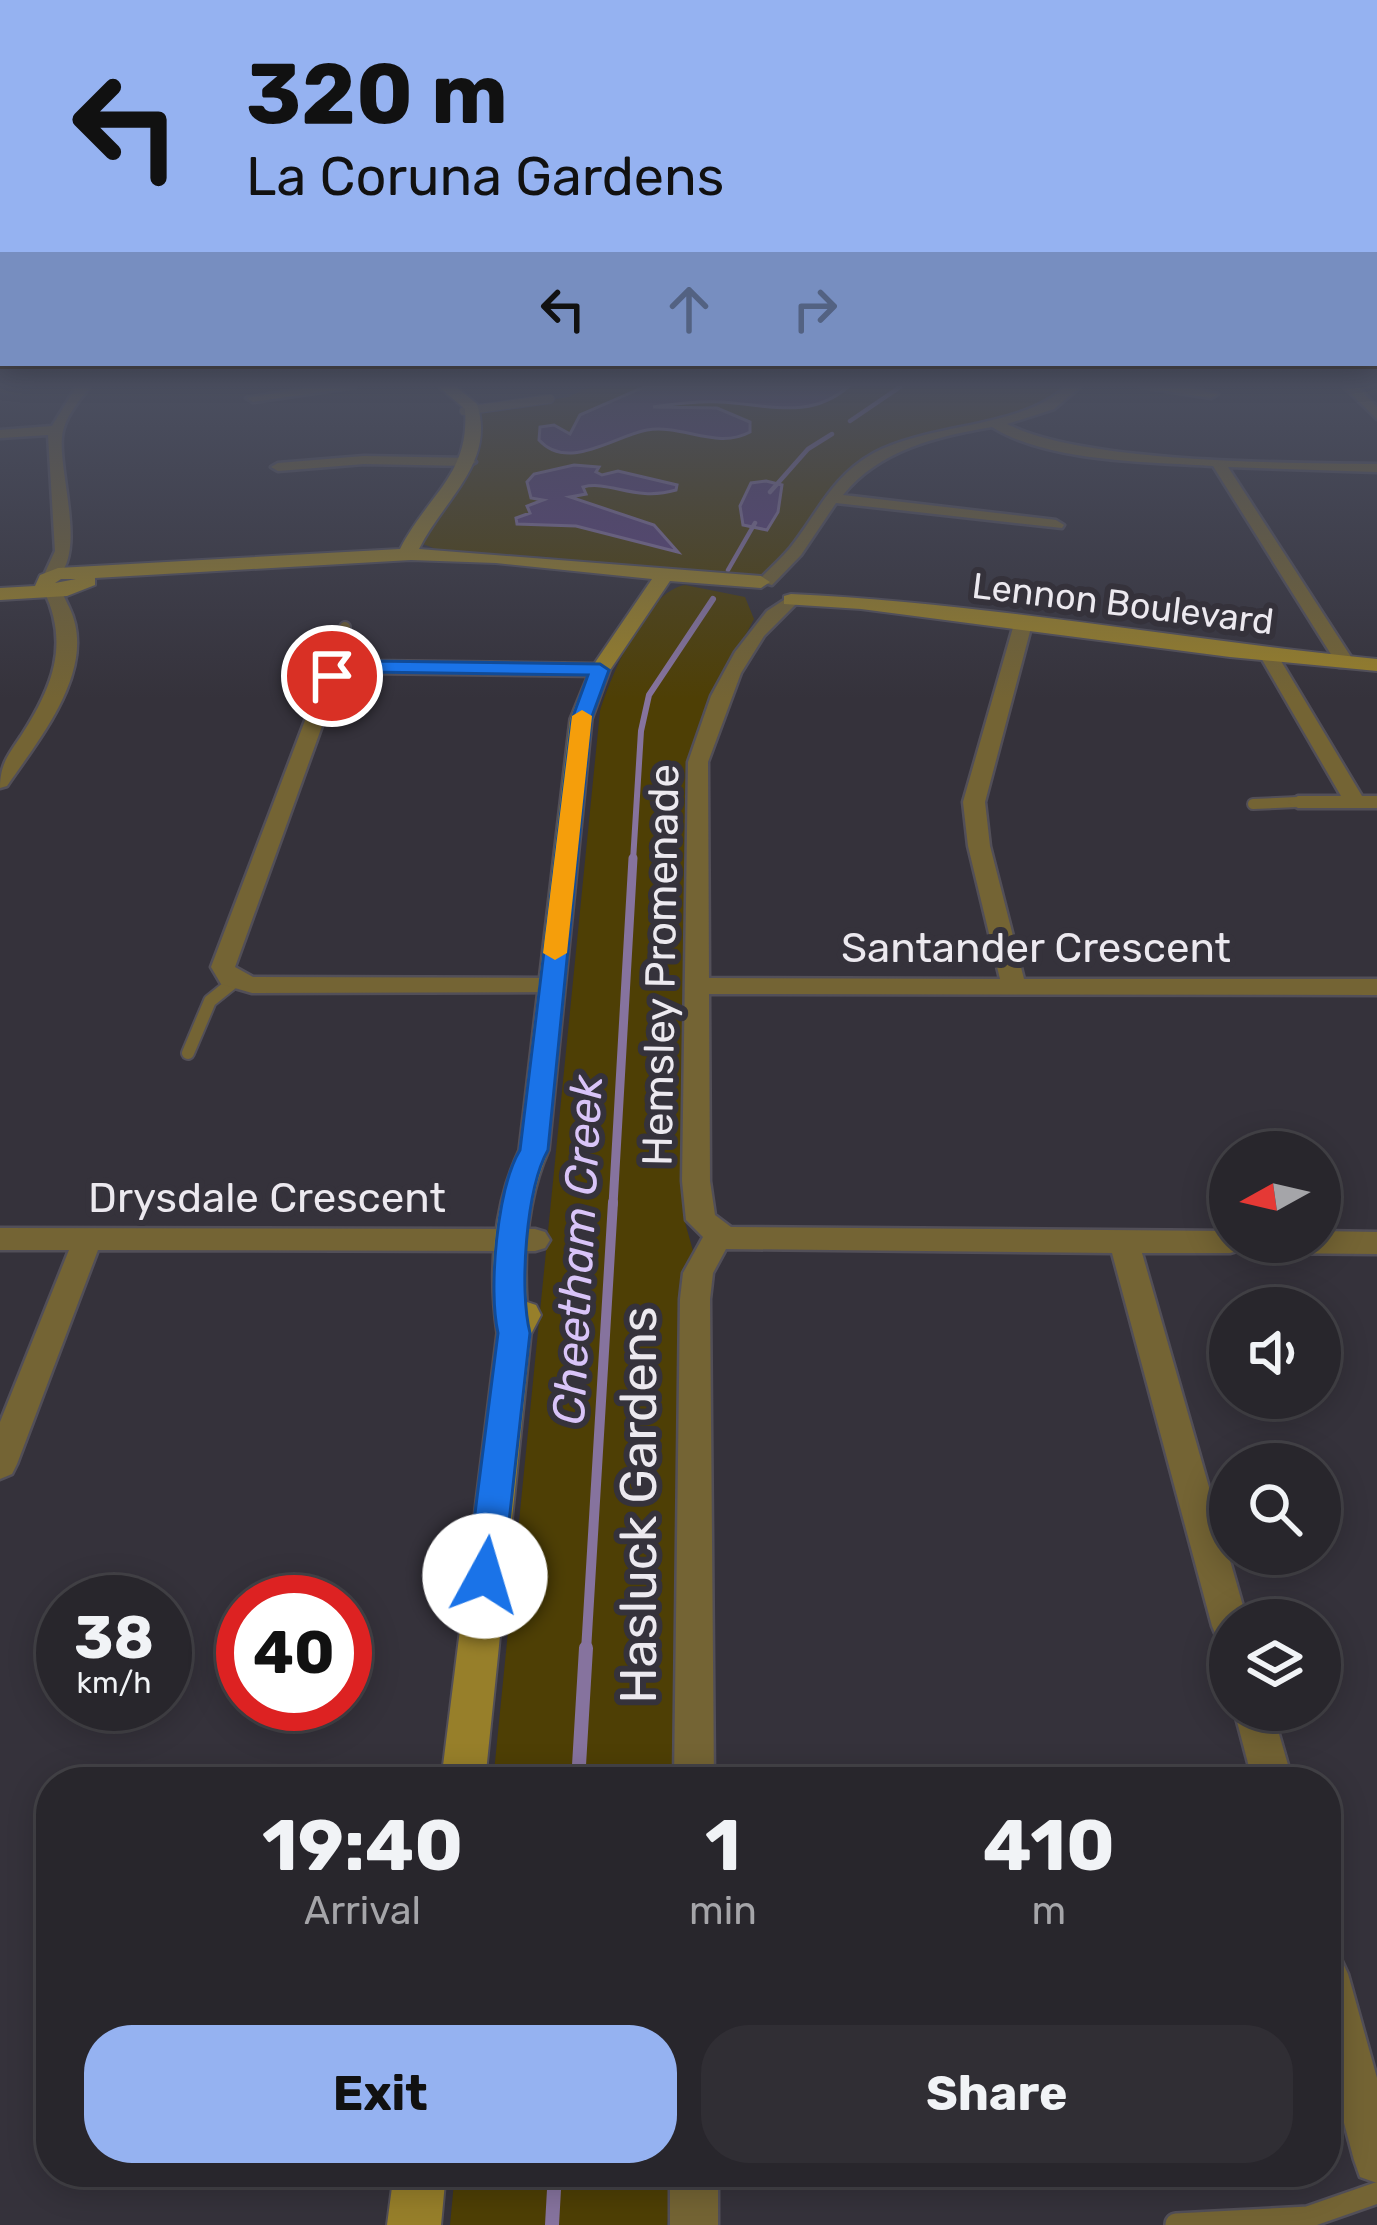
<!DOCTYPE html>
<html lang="en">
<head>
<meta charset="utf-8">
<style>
	body { margin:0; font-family:Rubik,sans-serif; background:#302e34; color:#f1f3f6; height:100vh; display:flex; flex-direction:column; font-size:45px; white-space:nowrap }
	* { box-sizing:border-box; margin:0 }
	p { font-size:39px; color:#a5a5a9 }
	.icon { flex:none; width:66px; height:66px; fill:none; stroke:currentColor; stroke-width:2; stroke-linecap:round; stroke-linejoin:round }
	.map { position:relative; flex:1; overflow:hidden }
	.side { position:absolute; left:36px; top:1767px; width:1305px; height:420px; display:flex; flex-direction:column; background:#28262c; border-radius:48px; box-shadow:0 6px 30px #0003,0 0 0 3px #444348 }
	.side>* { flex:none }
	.guide { position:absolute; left:0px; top:0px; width:1377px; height:366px; box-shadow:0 6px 30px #0003,0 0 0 3px #444348; background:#95b2f1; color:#111; overflow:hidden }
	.needle { width:78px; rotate:262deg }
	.buttons { position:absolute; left:1209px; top:1131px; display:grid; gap:24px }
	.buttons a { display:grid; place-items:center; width:132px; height:132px; border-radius:50%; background:#28262c; box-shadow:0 6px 30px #0003,0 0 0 3px #444348; font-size:60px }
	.speed { position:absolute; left:36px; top:1575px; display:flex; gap:24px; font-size:60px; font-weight:700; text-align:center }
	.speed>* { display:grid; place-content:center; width:156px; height:156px; border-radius:50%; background:#28262c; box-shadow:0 6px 30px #0003,0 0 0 3px #444348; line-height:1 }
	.speed small { font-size:30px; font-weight:400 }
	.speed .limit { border:18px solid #d22; background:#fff; color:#111 }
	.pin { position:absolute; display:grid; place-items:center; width:102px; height:102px; color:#fff; margin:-51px; border:6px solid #fff; border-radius:50%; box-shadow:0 3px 12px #0007 }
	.me { position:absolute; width:132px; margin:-66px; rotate:6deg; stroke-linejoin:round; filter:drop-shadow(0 0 9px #0008) }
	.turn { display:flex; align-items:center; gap:42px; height:252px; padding:0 48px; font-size:54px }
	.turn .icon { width:156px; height:156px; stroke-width:2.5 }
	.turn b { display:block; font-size:84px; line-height:102px }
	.lanes { display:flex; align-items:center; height:114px; padding:0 48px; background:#0003; justify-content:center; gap:60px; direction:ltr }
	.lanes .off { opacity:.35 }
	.eta { display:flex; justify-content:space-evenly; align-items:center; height:204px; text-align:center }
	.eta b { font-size:72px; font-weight:700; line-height:84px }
	.cta { display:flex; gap:24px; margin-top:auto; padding:24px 48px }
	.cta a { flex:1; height:138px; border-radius:48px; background:#95b2f1; color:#111; font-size:48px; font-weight:700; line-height:138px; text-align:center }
	.cta a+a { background:#302e34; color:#f1f3f6 }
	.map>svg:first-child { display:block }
	.green { fill:#4e3f05 }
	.water { fill:#5b417b; stroke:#86739e; stroke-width:3 }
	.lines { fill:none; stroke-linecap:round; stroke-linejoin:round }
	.stream-far4 { stroke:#86739e; stroke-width:4.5 }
	.stream-far3 { stroke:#86739e; stroke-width:6 }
	.stream-far2 { stroke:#86739e; stroke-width:9 }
	.stream-far1 { stroke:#86739e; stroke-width:10 }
	.stream { stroke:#86739e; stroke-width:14 }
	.lane-far3-casing { stroke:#524f58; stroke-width:10 }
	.lane-far2-casing { stroke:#524f58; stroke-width:14 }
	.lane-far1-casing { stroke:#524f58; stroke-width:16 }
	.lane-casing { stroke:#524f58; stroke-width:26 }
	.street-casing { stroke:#524f58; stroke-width:5 }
	.secondary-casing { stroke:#524f58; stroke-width:4 }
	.lane-far3 { stroke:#746434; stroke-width:8 }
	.lane-far2 { stroke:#746434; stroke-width:10 }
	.lane-far1 { stroke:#746434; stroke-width:12 }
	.lane { stroke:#746434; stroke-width:21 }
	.street { fill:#746434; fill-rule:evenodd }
	.secondary { fill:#977f2a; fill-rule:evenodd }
	.route { fill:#1a73e8; stroke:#114b97; stroke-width:3 }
	.slow { fill:#f59e0b }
	.labels { text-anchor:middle; stroke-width:12; stroke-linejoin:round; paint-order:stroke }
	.far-street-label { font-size:36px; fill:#ece9ef; stroke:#35323b }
	.street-label { font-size:42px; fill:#ece9ef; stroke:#35323b }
	.water-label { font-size:45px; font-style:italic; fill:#d9c4f8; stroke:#35323b }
	.near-street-label { font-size:51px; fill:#ece9ef; stroke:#35323b }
</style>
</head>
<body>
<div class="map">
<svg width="1377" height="2225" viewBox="0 0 1377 2225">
	<rect width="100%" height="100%" fill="#35323b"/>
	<!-- green -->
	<path class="green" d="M 590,387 L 1067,387 L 1058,396 L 996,423 L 934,433 L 863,461 L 826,493 L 786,560 L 760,577 L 718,578 L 547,557 L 441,551 L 423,544 C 440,496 497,470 478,412 L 568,397 Z
		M 685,585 L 745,597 L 754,619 L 701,720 L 686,788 L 683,1215 L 693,1251 L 678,1782 L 493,1782 L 600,711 C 611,676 646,591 685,585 Z
		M 455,2172 L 674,2172 L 667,2225 L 450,2225 Z"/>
	<!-- water -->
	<path class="water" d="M 644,387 L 848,387 C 808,421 766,404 720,402 C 698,401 674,404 653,407 L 717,408 L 750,422 L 750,432 C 717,450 682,424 647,430 C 614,436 568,472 539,440 L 540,427 L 554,425 L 570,434 L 580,415 Z
		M 574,465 L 599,467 L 596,472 L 602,475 L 618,471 L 677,485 L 676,490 C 635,502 610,480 583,487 L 586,494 L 570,497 L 654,525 L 678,552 L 576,526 L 517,524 L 516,518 L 530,513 L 527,506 L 543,500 L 531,498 L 527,482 L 534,474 Z
		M 766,481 L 782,485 L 778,512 L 767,530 L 743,525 L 740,506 L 751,483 Z"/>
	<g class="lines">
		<!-- stream-far4 -->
		<path class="stream-far4" d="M 850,421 L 900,387
			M 770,492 L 808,449 L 832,434
			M 728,570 L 755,523"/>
		<!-- stream-far3 -->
		<path class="stream-far3" d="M 633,861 L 641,731 L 649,695 L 713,599"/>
		<!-- stream-far2 -->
		<path class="stream-far2" d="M 613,1205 L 633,858"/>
		<!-- stream-far1 -->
		<path class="stream-far1" d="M 586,1651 L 613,1202"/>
		<!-- stream -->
		<path class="stream" d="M 578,1782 L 586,1648
			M 552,2225 L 555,2172"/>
		<!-- lane-far3 casing -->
		<g class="lane-far3-casing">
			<path id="lane-far3" d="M 464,411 L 550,399"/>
		</g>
		<!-- lane-far2 casing -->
		<g class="lane-far2-casing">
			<path id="lane-far2" d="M 343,669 L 336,655 L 345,627
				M 1253,804 L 1298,802"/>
		</g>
		<!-- lane-far1 casing -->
		<g class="lane-far1-casing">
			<path id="lane-far1" d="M 188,1053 L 210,1001 L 235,981"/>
		</g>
		<!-- lane casing -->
		<g class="lane-casing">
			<path id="lane" d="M 1176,2224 L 1308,2217 L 1377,2193"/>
		</g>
		<!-- street casing -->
		<g class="street-casing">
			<path id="street" d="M 76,387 L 90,387 C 78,402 64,418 62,437 C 58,474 90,561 51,582 L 43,577 L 55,551 L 48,435 L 0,438 L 0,430 L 52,426 Z
				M 313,387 L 356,387 L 253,402 L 246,398 Z
				M 1065,387 L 1080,387 L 1054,409 L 1007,424 C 1082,463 1287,463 1377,464 L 1377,472 L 1228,467 L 1355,663 L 1353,667 L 1339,667 L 1213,466 C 1148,462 1047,462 992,427 C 938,436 879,450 843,495 L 1056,520 L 1064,525 L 1062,528 L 836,503 L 801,555 L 772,585 L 758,581 C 768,570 780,560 790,548 C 818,513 832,476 874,453 C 931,423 1022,428 1065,387 Z
				M 1141,387 L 1185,387 L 1218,394 L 1211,398 Z
				M 1344,387 L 1358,387 L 1377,407 L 1377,419 Z
				M 364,456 L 469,458 L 476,462 L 469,466 L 364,464 L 278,471 L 271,467 L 278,463 Z
				M 53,586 C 63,591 64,597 69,607 C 99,668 39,739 7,786 L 0,788 C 0,765 8,755 21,736 C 52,688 70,645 44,591 Z
				M 790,596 L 799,601 L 764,636 L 741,673 L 708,762 L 709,978 L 1000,979 L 968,846 L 963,802 L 1014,624 L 1023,619 L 1032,624 L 985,802 L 990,846 L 1024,979 L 1377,979 L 1377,995 L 709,994 L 710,1181 L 715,1215 L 731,1227 L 1230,1231 L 1230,1242 L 1245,1242 L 1240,1250 L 1230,1253 L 1142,1253 L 1247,1620 L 1230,1620 L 1230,1644 L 1217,1638 L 1212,1626 L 1112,1253 L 726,1249 L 713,1273 L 710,1299 L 714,1782 L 674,1782 L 680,1299 L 683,1273 L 703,1237 L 686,1220 L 682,1181 L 688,762 L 711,696 L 735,652 L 767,611 Z
				M 1269,650 L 1278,656 L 1362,796 L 1377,796 L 1377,808 L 1298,808 L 1287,802 L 1298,796 L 1341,796 L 1260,656 Z
				M 368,661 L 600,664 L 609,670 L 600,676 L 368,673 L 339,679 L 235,967 L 253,977 L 552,978 L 564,986 L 561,992 L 252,993 L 221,984 L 211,967 L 322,676 L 336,665 Z
				M 0,1228 L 535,1229 L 545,1232 L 550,1240 L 545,1248 L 535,1251 L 98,1250 L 17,1464 L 12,1474 L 0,1479 L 0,1422 L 69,1250 L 0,1250 Z
				M 1320,1231 L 1377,1232 L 1377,1254 L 1265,1253 L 1255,1250 L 1250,1242 L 1320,1242 Z
				M 1234,1710 L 1272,1710 L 1293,1782 L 1253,1782 Z
				M 1326,1952 L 1341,1959 L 1348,1974 L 1377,2078 L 1377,2183 L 1360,2177 L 1354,2160 L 1326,2056 Z
				M 670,2172 L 718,2172 L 718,2225 L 670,2225 Z"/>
		</g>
		<!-- secondary casing -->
		<g class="secondary-casing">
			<path id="secondary" d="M 439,387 L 456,387 L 477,404 C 496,463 443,500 419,549 L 761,576 L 770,582 L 761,588 L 670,581 L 610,670 L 592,719 L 549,1150 C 528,1197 524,1252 527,1302 L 536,1305 L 541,1315 L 531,1334 L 485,1782 L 441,1782 L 497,1333 C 488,1273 493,1205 519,1150 L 570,719 L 590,670 L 652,579 L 496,563 L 411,560 L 95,578 L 95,585 L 67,596 L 0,600 L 0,588 L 35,586 L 40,575 L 58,568 L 400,549 C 428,494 470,475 465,409 ZM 61,579 L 76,579 L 55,583 Z
				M 791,594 C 987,603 1182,640 1377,659 L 1377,671 L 1230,657 L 861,609 L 784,604 L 784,596 Z
				M 394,2172 L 446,2172 L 441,2225 L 387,2225 Z"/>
		</g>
		<!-- lane-far3 -->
		<use href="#lane-far3" class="lane-far3"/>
		<!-- lane-far2 -->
		<use href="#lane-far2" class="lane-far2"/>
		<!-- lane-far1 -->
		<use href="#lane-far1" class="lane-far1"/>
		<!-- lane -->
		<use href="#lane" class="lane"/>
		<!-- street -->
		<use href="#street" class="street"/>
		<!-- secondary -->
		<use href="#secondary" class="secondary"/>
	</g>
	<!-- sky -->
	<linearGradient id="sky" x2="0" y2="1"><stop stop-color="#1d1c20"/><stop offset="0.55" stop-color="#4b4f60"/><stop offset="1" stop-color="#4b4f60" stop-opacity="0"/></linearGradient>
	<rect width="1377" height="699" fill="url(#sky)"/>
	<!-- route -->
	<path class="route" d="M 368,661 L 600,664 L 609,670 L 591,719 L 548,1150 C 526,1189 519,1290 530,1333 L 503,1576 L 498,1588 L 485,1593 L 472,1588 L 467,1576 L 498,1333 C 488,1290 497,1188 520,1150 L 572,719 L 588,675 L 368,672 L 332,682 L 322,676 L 337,665 Z"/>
	<!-- slow -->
	<path class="slow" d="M 582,710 L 592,716 L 567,953 L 555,960 L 543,953 L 572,716 Z"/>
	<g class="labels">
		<!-- far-street labels -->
		<g class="far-street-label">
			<text transform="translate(1123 603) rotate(7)" y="13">Lennon Boulevard</text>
		</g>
		<!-- street labels -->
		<g class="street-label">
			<text x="1036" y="962">Santander Crescent</text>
			<text transform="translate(660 965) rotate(-89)" y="15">Hemsley Promenade</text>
			<text x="267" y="1212">Drysdale Crescent</text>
		</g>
		<!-- water labels -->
		<g class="water-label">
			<text transform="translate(577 1250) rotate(-87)" y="16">Cheetham Creek</text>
		</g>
		<!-- near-street labels -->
		<g class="near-street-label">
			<text transform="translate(638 1505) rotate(-90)" y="18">Hasluck Gardens</text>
		</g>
	</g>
</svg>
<div class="buttons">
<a><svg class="needle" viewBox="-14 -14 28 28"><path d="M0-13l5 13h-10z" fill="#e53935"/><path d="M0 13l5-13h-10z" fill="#a5a5a9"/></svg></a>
<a><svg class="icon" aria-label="sound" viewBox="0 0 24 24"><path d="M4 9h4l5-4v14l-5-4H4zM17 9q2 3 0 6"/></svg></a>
<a><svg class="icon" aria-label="search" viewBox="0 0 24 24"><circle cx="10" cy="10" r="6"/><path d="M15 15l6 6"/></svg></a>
<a><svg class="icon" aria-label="layers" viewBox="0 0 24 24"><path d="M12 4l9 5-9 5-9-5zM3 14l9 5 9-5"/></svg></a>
</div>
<div class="speed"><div>38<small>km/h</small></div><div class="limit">40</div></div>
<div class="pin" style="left:332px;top:676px;background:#d93025"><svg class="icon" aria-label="arrive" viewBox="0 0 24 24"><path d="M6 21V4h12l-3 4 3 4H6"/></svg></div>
<svg class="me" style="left:485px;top:1576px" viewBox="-20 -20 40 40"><circle r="19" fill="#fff"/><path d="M0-13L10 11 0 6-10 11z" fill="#1a73e8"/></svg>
<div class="guide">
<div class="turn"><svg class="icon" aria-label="left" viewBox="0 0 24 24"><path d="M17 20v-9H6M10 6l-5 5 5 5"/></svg><div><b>320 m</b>La Coruna Gardens</div></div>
<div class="lanes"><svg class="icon" aria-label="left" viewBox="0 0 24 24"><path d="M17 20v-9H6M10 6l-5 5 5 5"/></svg><svg class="icon off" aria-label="ahead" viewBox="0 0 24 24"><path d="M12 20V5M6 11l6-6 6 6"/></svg><svg class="icon off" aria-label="right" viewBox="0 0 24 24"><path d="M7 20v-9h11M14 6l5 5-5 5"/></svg></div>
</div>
<section class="side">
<div class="eta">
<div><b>19:40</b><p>Arrival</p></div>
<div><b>1</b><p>min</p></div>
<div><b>410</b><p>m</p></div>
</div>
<div class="cta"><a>Exit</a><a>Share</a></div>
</section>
</div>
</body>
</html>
